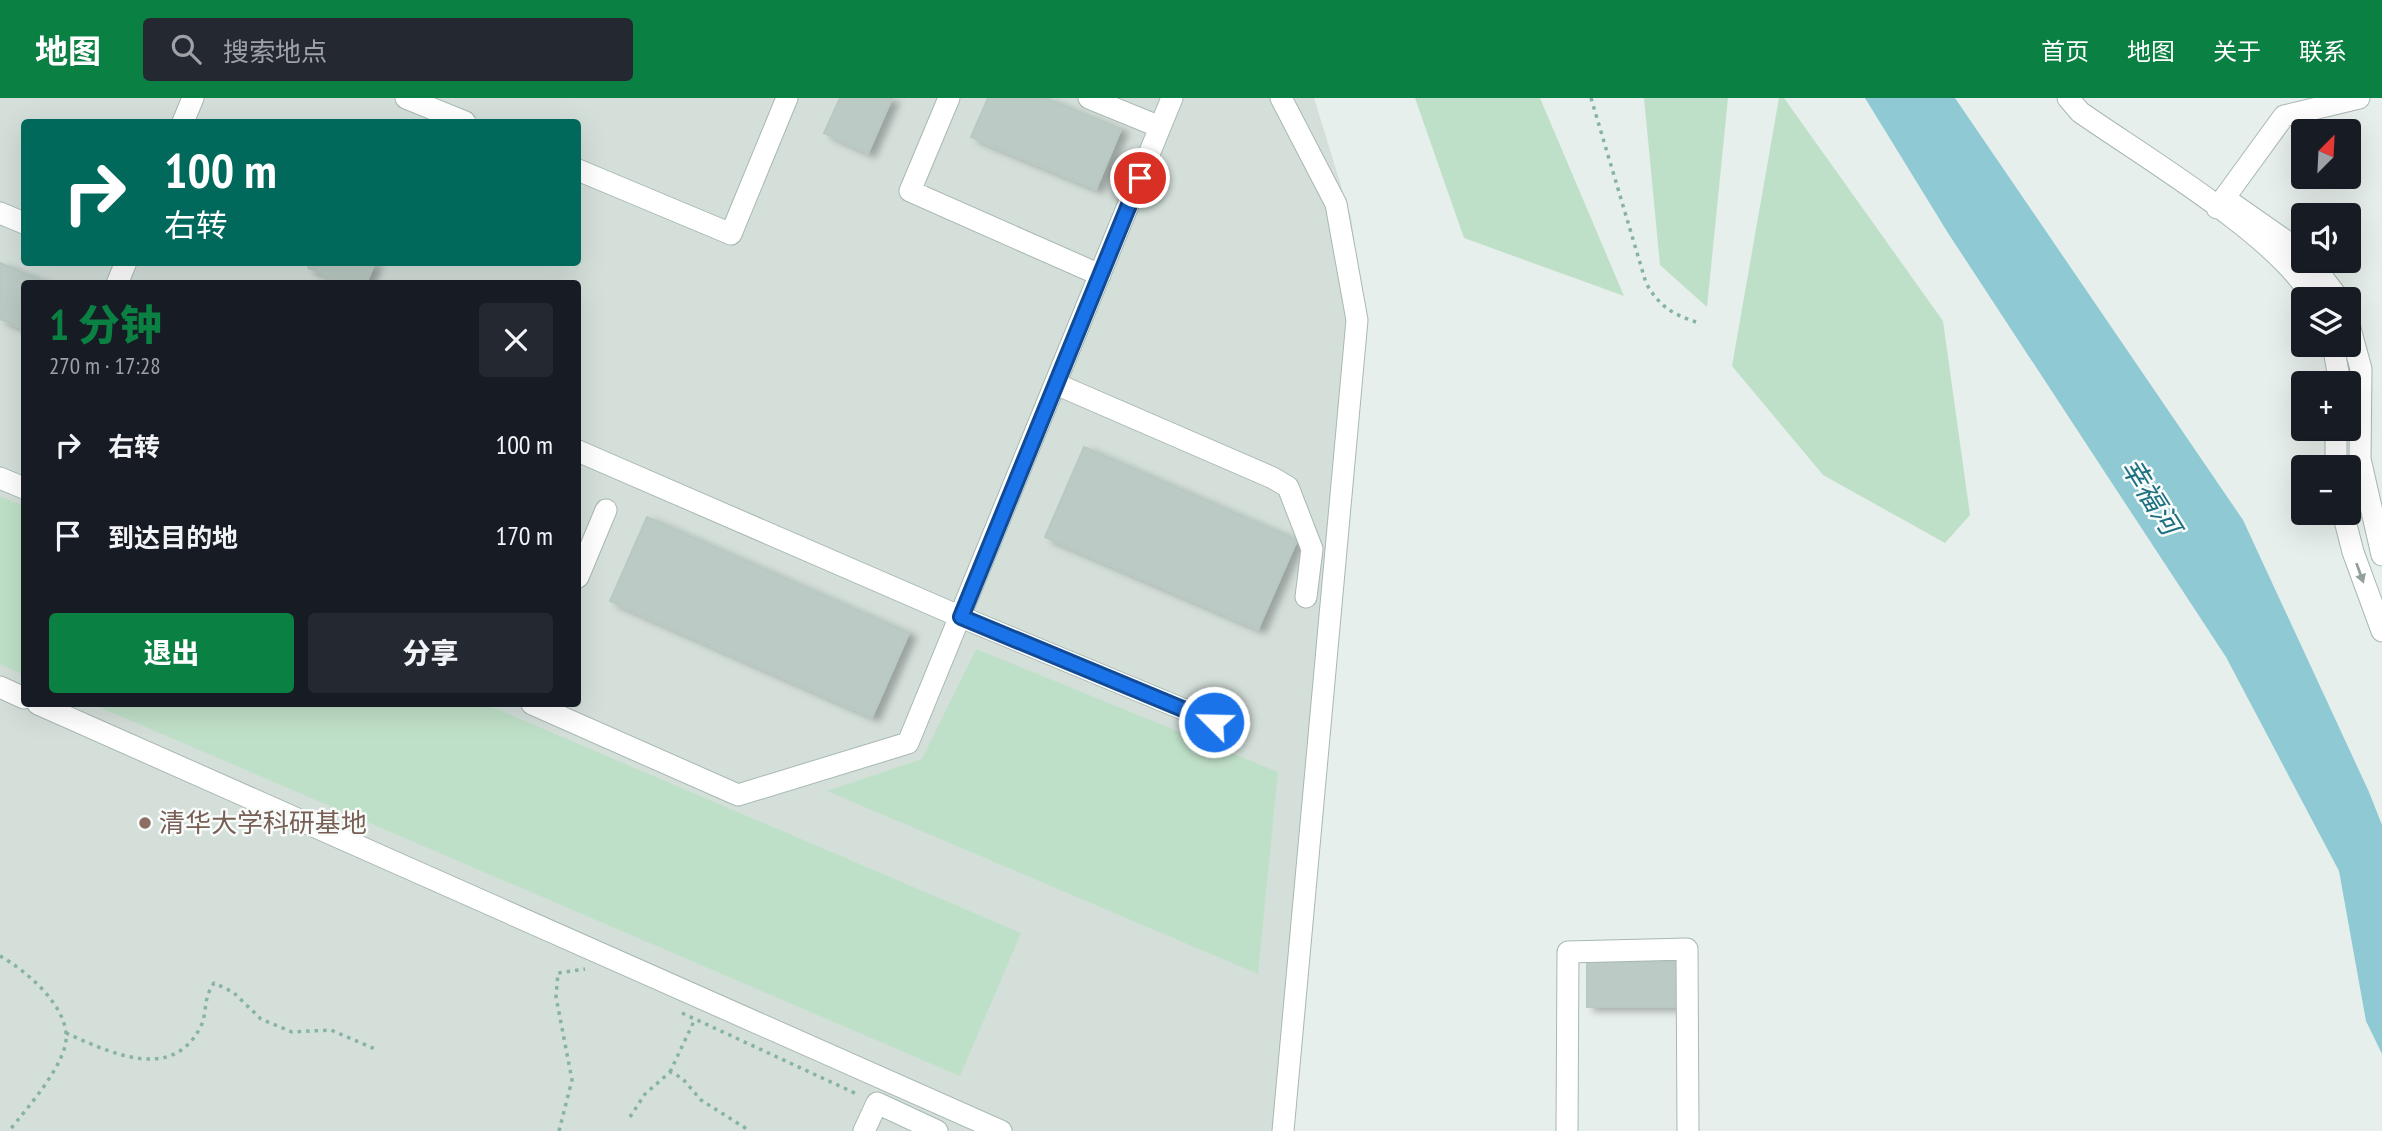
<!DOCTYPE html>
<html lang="zh">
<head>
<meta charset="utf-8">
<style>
	body { margin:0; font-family:"PT Sans Narrow","Noto Sans SC",sans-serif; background:#242831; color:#f1f3f6; height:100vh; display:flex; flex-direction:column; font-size:26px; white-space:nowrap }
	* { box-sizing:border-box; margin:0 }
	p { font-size:23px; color:#9ea1a6 }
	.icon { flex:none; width:38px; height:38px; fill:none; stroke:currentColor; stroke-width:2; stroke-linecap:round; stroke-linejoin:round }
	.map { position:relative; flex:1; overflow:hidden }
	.sheet { position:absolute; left:21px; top:182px; width:560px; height:427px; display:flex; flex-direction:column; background:#171b24; border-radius:7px; box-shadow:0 7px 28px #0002 }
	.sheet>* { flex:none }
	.top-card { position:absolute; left:21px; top:21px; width:560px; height:147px; border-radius:7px; box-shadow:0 7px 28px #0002; background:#00695c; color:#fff; overflow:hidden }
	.needle { width:46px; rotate:24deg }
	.controls { position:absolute; left:2291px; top:21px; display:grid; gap:14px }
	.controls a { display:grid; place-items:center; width:70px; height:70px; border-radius:7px; background:#171b24; box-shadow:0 7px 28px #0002; font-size:35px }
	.pin { position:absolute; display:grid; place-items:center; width:60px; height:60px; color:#fff; margin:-30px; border:4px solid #fff; border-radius:50%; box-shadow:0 2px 7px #0007 }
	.me { position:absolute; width:77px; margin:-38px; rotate:293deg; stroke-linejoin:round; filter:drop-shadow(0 0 5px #0008) }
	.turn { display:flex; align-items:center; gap:24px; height:147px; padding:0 28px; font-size:32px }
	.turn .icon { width:91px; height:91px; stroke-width:2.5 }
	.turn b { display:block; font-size:49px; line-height:60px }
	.round { display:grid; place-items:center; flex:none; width:74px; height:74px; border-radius:7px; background:#242831 }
	.headline { display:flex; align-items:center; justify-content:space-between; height:119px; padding:0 28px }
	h1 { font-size:42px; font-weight:800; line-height:52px; color:#0b8043 }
	.button { display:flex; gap:14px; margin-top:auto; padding:14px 28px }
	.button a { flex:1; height:80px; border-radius:7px; background:#0b8043; color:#fff; font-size:28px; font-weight:800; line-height:80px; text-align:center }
	.button a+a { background:#242831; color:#f1f3f6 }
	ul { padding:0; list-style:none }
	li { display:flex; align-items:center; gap:21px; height:91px; padding:0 28px }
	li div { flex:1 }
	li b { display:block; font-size:26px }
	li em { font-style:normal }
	header { display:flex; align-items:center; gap:42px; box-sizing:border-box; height:98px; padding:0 35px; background:#0b8043; color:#fff }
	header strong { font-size:33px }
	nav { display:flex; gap:38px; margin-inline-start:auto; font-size:24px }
	.search { width:490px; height:63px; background:#242831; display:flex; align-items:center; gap:18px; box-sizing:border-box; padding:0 24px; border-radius:7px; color:#9ea1a6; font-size:26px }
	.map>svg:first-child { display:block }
	.built { fill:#d4dfda; fill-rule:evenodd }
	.green { fill:#bfe0c8 }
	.water { fill:#8ec9d4 }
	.building { fill:#bbcac4; stroke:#b8c9c2; stroke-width:2; filter:url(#shadow) }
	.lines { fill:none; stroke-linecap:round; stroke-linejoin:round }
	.minor-casing { stroke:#a8b8b2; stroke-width:23 }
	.path { stroke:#86b3a5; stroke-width:3.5; stroke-dasharray:3.5 5; stroke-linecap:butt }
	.minor { stroke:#fff; stroke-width:21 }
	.oneway { fill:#92a09c }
	.route-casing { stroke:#114b97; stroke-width:18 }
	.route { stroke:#1a73e8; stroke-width:12 }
	.education-dot { fill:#8d6e63; stroke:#f7fbf9; stroke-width:2.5 }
	.labels { text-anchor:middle; stroke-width:5; stroke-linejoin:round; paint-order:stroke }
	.education-label { font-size:26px; fill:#785e54; stroke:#f7fbf9; text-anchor:start }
	.water-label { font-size:28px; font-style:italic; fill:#1c6f80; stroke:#f7fbf9 }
</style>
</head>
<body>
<header>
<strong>地图</strong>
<div class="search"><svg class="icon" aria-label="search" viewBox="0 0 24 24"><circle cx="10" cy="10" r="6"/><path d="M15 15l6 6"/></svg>搜索地点</div>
<nav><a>首页</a><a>地图</a><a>关于</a><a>联系</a></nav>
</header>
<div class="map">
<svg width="2382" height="1033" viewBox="0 0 2382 1033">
	<defs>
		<filter id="shadow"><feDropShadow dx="7" dy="4" stdDeviation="3.5" flood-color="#0004"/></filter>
	</defs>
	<rect width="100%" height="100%" fill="#e6efeb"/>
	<!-- built -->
	<path class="built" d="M 0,0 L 1314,0 L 1351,120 L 1364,216 L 1292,1033 L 0,1033 ZM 24,24 L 578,24 L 578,164 L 24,164 ZM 24,186 L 578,186 L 578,606 L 24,606 Z"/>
	<!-- green -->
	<path class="green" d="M 1415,0 L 1540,0 L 1624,198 L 1464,140 Z
		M 1644,0 L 1728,0 L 1707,209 L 1660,167 Z
		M 1779,0 L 1784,0 L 1943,223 L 1970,417 L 1945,445 L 1823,377 L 1732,268 Z
		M 0,398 L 24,408 L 24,577 L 0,566 Z
		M 976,551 L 1278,674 L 1258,876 L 827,693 L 922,661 Z
		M 92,606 L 485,606 L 1021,835 L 960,978 Z"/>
	<!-- water -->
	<path class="water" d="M 1865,0 L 1955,0 L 2243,422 L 2369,694 L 2382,727 L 2382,956 L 2366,923 L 2339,773 L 2226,559 L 1948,135 Z"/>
	<!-- building -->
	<path class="building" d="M 840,0 L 892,0 L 868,55 L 824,35 Z
		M 988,0 L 1046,0 L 1121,31 L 1096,91 L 971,39 Z
		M 310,164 L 375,164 L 366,186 L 344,186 L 308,170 Z
		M 0,165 L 50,186 L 24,186 L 24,231 L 0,221 Z
		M 1084,349 L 1297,442 L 1258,531 L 1045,439 Z
		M 647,419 L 909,535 L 872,619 L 610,503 Z
		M 1587,864 L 1680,864 L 1681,909 L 1587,909 Z"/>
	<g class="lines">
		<!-- minor casing -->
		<g class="minor-casing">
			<path id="minor" d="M 406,0 L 465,24
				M 949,0 L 910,93 L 1100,177
				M 1089,0 L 1160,29
				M 1281,0 L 1336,106 L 1357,222 L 1283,1033
				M 2068,0 L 2080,14 C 2141,57 2280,139 2313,201
				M 183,24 L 193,0
				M 578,72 L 731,136 L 787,0
				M 2233,106 L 2303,155
				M 2217,110 L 2284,18 L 2359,0
				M 0,115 L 24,125
				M 2310,163 L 2339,201
				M 117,186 L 126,164
				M 2348,223 L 2361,271 L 2360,361 L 2382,457
				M 2333,247 L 2340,285
				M 1056,286 L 1273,380 L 1288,389 L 1312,451 L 1306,499
				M 578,353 L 961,519 L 1214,624
				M 2336,369 L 2336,331
				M 0,380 L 24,390
				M 2343,415 L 2353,454 L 2382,533
				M 578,479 L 606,412
				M 0,589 L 24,600
				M 38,606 L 1001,1033
				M 532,606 L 738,697 L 908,645 L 1172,0
				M 864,1033 L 877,1005 L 937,1033
				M 1567,1033 L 1568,854 L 1687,851 L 1688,1033"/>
		</g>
		<!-- path -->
		<path class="path" d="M 1591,0 L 1646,185 C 1659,208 1672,216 1696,224
			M 0,858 C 25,872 63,904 66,935 C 70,963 26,1011 9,1033
			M 682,915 L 859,997
			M 66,935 C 109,954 171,985 200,930 C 208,915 202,902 214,885 L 233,894 L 261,921 L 292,934 L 331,932 L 375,951
			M 670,974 L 695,921
			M 630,1019 L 645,996 L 670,974 L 682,980 L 701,1002 L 750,1033
			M 559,1033 L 572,982 L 556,899 L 558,875 L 585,871"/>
		<!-- minor -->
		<use href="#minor" class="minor"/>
	</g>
	<!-- one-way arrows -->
	<defs><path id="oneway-solid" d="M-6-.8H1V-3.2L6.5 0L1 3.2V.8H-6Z" transform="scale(1.75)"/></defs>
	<use class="oneway" href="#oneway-solid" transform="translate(2360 475) rotate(70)"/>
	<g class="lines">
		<!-- route casing -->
		<g class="route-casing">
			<path id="route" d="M 1140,80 L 961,519 L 1214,624"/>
		</g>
		<!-- route -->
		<use href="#route" class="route"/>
	</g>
	<!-- markers -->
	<circle class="education-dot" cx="145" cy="725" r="7"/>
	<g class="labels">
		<!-- education labels -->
		<g class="education-label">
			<text x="159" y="734">清华大学科研基地</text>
		</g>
		<!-- water labels -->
		<g class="water-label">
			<text transform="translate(2151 398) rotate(58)" y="10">幸福河</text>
		</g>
	</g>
</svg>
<div class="controls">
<a><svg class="needle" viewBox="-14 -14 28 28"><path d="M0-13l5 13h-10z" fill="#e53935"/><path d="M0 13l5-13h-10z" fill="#9ea1a6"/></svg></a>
<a><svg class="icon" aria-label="sound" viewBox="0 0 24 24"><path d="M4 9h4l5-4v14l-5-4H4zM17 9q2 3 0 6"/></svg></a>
<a><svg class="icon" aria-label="layers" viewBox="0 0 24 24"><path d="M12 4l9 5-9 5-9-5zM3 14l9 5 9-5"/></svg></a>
<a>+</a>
<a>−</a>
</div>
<div class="pin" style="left:1140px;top:80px;background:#d93025"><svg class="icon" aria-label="arrive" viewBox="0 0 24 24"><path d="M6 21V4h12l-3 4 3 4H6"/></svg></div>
<svg class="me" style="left:1214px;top:624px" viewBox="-20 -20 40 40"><circle r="17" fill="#1a73e8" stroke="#fff" stroke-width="3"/><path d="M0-11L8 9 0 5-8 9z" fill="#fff"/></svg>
<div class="top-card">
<div class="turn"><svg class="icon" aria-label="right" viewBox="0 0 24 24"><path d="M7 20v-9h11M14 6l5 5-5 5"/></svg><div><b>100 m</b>右转</div></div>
</div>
<section class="sheet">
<div class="headline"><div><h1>1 分钟</h1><p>270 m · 17:28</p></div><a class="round"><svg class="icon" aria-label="close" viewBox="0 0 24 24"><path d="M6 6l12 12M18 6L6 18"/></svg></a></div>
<ul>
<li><svg class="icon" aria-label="right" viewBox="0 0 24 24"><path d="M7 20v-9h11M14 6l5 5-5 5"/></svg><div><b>右转</b></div><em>100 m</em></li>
<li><svg class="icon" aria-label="arrive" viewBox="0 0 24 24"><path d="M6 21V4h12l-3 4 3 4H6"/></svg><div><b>到达目的地</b></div><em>170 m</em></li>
</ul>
<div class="button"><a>退出</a><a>分享</a></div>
</section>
</div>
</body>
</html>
